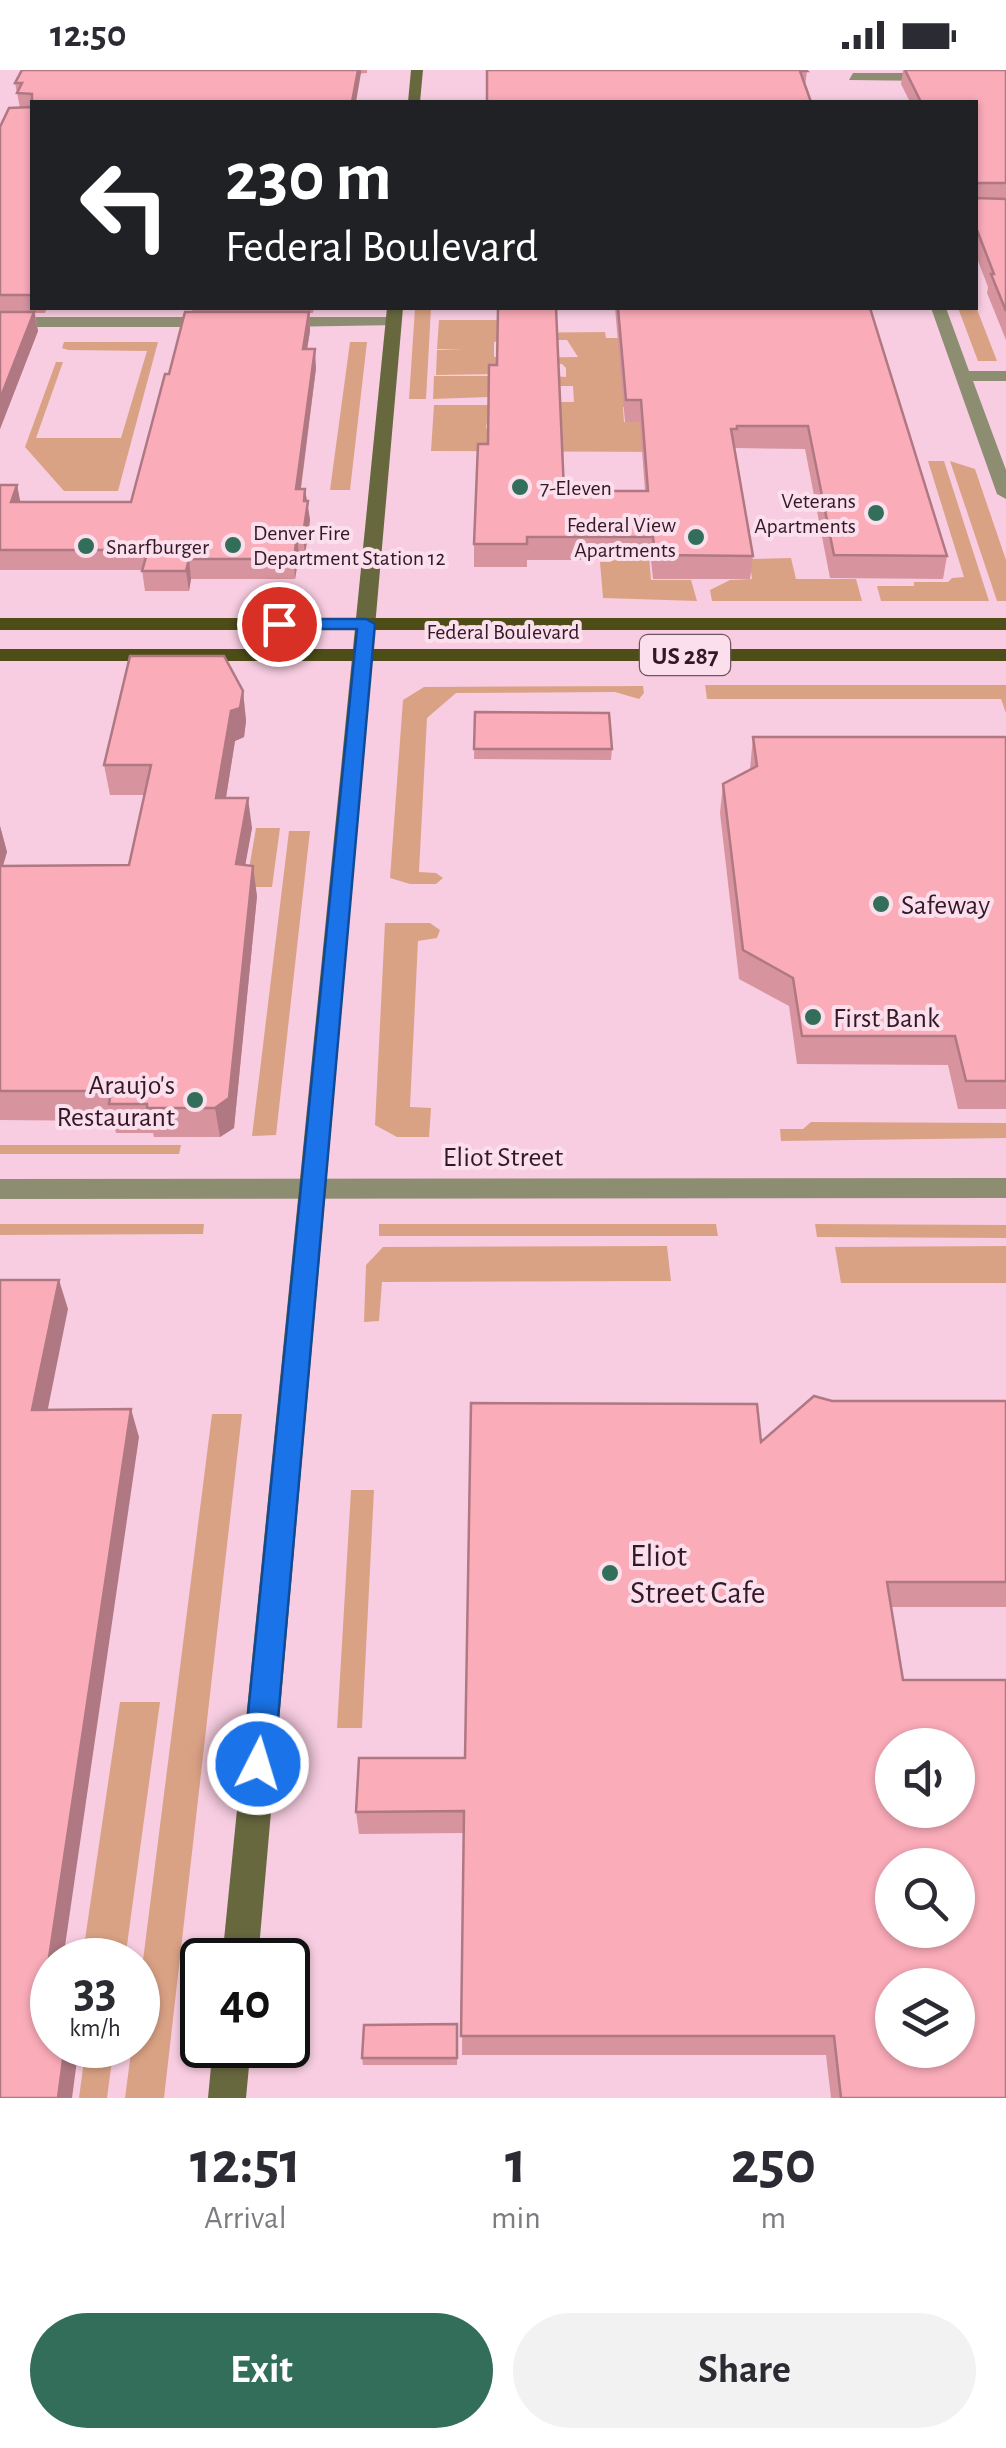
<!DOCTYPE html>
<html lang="en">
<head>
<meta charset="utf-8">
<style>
	body { margin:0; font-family:"Alegreya Sans",sans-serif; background:#f2f2f3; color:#2b2b33; height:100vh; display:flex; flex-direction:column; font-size:38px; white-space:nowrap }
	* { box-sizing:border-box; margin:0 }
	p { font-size:32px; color:#7c7c81 }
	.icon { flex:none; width:55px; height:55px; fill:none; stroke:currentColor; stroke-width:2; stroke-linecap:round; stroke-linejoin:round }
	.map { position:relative; height:2028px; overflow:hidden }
	.panel { display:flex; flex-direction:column; background:#fff; flex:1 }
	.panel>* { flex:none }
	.hud { position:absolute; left:30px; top:30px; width:948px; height:210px; border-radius:0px; box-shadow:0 2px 8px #0004; background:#202124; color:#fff; overflow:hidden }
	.tools { position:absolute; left:875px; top:1658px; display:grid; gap:20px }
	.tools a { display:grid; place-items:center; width:100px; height:100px; border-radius:50%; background:#fff; box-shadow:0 2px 8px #0004; font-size:50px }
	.speed { position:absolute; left:30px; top:1868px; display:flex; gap:20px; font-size:50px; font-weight:700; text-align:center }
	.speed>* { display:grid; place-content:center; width:130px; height:130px; border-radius:50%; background:#fff; box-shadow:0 2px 8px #0004; line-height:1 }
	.speed small { font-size:25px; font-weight:400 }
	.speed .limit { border:5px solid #111; border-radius:15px; background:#fff; color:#111 }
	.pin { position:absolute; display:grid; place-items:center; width:85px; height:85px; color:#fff; margin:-42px; border:5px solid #fff; border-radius:50%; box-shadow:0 2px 10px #0007 }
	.me { position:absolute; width:110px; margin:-55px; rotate:5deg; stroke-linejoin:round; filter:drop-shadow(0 0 8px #0008) }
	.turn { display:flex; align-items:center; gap:35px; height:210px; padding:0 30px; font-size:45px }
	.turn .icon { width:130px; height:130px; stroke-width:2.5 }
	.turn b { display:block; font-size:70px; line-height:85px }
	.eta { display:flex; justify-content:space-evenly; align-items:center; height:170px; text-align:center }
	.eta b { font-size:60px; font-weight:700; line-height:70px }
	.action { display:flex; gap:20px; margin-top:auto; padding:20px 30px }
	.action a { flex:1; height:115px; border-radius:60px; background:#326e5a; color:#fff; font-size:40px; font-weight:700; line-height:115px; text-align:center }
	.action a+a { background:#f2f2f3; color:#2b2b33 }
	.status { display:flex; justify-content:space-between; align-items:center; height:70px; padding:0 50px; background:#fff; direction:ltr }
	.status svg { height:28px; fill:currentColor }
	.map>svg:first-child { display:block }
	.green { fill:#daa285 }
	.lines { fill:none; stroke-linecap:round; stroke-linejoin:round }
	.street { fill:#8d8d72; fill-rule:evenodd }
	.secondary { fill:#68683f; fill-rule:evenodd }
	.primary { fill:#4e4d18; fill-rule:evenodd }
	.wall { fill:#d7949f }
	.shaded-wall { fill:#af7882 }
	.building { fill:#faacb9; stroke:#af7882; stroke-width:2.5; fill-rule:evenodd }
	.route { fill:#1a73e8; stroke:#114b97; stroke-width:2.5 }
	.poi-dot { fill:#326e5a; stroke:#fcdfec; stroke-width:4 }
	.labels { text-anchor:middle; stroke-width:8; stroke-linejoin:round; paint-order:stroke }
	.far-poi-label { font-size:22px; fill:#331926; stroke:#fcdfec; text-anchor:start }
	.far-street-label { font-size:22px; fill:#331926; stroke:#fcdfec }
	.shield { fill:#fcdfec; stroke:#6f5461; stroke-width:2.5 }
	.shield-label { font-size:25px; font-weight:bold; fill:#331926 }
	.poi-label { font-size:28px; fill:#331926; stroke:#fcdfec; text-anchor:start }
	.street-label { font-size:28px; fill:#331926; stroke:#fcdfec }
	.near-poi-label { font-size:32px; fill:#331926; stroke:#fcdfec; text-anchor:start }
</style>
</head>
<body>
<div class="status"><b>12:50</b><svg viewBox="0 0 49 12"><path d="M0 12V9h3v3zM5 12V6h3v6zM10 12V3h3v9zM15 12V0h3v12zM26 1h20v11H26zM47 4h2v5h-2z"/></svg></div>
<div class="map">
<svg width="1006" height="2028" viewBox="0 0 1006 2028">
	<rect width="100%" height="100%" fill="#f8cde1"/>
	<!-- green -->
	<path class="green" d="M 975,234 L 997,291 L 978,291 L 958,238 L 975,238 Z
		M 415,238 L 431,238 L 426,329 L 409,329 Z
		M 439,250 L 497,250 L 497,263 L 605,262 L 606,268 L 641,268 L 628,337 L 623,337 L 624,352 L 661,352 L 665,382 L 431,381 L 434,335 L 490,335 L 486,358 L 562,359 L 559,332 L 574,332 L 573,316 L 546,316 L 553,306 L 566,307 L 566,298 L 562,294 L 505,288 L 578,287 L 567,270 L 503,270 L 494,272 L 494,287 L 503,287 L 500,304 L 436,305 L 437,280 L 463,279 L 437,279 Z
		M 64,272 L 158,272 L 118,421 L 64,421 L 25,377 L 56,292 L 63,292 L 36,368 L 121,368 L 147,281 L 68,280 L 62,278 Z
		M 350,272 L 367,272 L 350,420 L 330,420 Z
		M 434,306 L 497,306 L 489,316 L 488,327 L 433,329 Z
		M 928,391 L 944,391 L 989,531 L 881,531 L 877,516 L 914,516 L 914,512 L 948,512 L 952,508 L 964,507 Z
		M 950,391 L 975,399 L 1006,490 L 1006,531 L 997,531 Z
		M 611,486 L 649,486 L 651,510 L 691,510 L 697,531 L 603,528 L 600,492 L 611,492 Z
		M 791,488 L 796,509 L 856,509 L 862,531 L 712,531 L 710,520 L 730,510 L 752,509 L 749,489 Z
		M 705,615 L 1006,615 L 1006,643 L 1001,629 L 707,629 Z
		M 643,616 L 644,623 L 639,629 L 615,622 L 456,623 L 427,648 L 419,802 L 436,803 L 443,808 L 436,814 L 410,814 L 390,808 L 403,630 L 424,617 Z
		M 256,758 L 280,758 L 272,817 L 246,817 Z
		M 289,761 L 310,761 L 276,1065 L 252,1066 Z
		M 385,853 L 430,853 L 440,860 L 437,868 L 418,871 L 410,1037 L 431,1038 L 429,1067 L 397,1067 L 375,1055 Z
		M 811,1052 L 1006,1053 L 1006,1068 L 781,1071 L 780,1059 L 803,1059 Z
		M 0,1075 L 181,1075 L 179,1084 L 0,1084 Z
		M 0,1154 L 204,1154 L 203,1164 L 0,1165 Z
		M 379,1154 L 716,1154 L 718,1166 L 379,1166 Z
		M 815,1154 L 1006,1155 L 1006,1168 L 817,1167 Z
		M 667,1176 L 671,1211 L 382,1212 L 379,1251 L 364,1252 L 366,1195 L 383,1177 Z
		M 1006,1176 L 1006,1213 L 841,1213 L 835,1177 Z
		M 212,1344 L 242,1344 L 164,2028 L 125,2028 L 132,1975 L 138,1975 L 138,1930 Z
		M 351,1420 L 374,1420 L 362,1658 L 337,1658 Z
		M 120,1632 L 160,1632 L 125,1890 L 82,1890 Z
		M 86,1975 L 114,1975 L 107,2028 L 79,2028 Z"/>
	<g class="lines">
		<!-- street -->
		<path class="street" d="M 853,3 L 933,3 L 939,7 L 933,11 L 849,10 Z
			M 931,238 L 946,238 L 969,301 L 1006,301 L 1006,311 L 973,311 L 1006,400 L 1006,429 L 997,424 Z
			M 0,247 L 214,247 L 222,252 L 214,257 L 0,257 Z
			M 394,247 L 399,249 L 399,255 L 279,257 L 271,252 L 279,247 Z
			M 1006,1108 L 1006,1128 L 0,1129 L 0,1109 Z"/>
		<!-- secondary -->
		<path class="secondary" d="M 411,0 L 423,0 L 420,32 L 408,32 Z
			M 387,238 L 403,238 L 258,1890 L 222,1890 Z
			M 213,1975 L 251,1975 L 246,2028 L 208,2028 Z"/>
		<!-- primary -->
		<path class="primary" d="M 0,548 L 1006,548 L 1006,560 L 0,560 Z
			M 0,579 L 1006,579 L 1006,591 L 0,591 Z"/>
	</g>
	<!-- wall -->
	<path class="wall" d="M 22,0 L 367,0 L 367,3 L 32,32 L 32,238 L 47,238 L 45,243 L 35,243 L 38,261 L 0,359 L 0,57 L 20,38 L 15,13 Z
		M 903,0 L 1006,0 L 1006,270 L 987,223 L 988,217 L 975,183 L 975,32 L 910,32 L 901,14 Z
		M 807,1 L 805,16 L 487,32 Z
		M 191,238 L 314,238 L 313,243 L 309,243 L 310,261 L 307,279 L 316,298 L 301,419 L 305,419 L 310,450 L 305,485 L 299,485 L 295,509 L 191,509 L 189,521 L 145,521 L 142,500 L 0,500 L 0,415 L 17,415 L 20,432 L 131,432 L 169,304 L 192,242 Z
		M 615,238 L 870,238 L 947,486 L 943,509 L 830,508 L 805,379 L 735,378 L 753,486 L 750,509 L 653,509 L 651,490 L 527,490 L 527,497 L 474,497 L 474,474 L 497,295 L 564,421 L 645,421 L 640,352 L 625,352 Z
		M 243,621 L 246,651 L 244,667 L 235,671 L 226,728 L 252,758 L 245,795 L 257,826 L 234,1058 L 220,1067 L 154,1067 L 153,1063 L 116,1063 L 113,1051 L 0,1050 L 0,756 L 7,782 L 3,796 L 129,795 L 144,725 L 110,725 L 104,695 Z
		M 475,642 L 612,679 L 611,690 L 474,689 Z
		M 753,667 L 1006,667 L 1006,1039 L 958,1039 L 948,995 L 797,994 L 789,936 L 739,909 L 720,743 L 723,714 L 750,699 Z
		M 832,1331 L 1006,1331 L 1006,1537 L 891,1537 L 903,1610 L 1006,2028 L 831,2028 L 826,1985 L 462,1985 L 464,1763 L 359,1764 L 356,1742 L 465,1688 L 761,1372 Z
		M 457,1954 L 457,1995 L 363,1995 L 362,1988 Z"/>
	<!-- shaded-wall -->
	<path class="shaded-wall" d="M 358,0 L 361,0 L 361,3 L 356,32 L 352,32 Z
		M 34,242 L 38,261 L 0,359 L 0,329 Z
		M 309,242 L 310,261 L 304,298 L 303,279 Z
		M 315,279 L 316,298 L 298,439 L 296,419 Z
		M 17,415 L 21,435 L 11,432 Z
		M 305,419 L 310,450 L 305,485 L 303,465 Z
		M 297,465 L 299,485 L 295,509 L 294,489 Z
		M 189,489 L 191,509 L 189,521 L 186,501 Z
		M 243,621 L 246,651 L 244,667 L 235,671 L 221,758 L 216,728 L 231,641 Z
		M 248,728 L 252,758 L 240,824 L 236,794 Z
		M 0,756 L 7,782 L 0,805 Z
		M 253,796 L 257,826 L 234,1058 L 220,1067 L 215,1038 Z
		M 59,1210 L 68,1239 L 42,1368 L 32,1340 Z
		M 131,1339 L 139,1367 L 63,1890 L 49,1888 Z
		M 65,1975 L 79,1975 L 72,2028 L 58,2028 Z"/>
	<!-- building -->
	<path class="building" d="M 22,0 L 358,0 L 352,32 L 32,32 L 32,225 L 0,225 L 0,57 L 9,38 L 32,37 L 32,24 L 17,23 L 22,13 L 15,13 Z
		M 487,0 L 806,0 L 807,1 L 800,1 L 811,32 L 487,32 Z
		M 905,0 L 1006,0 L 1006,113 L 978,113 L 975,117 L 975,32 L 921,32 Z
		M 975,122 L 976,128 L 1006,129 L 1006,241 L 991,204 L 994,204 L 975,155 Z
		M 498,238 L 556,238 L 564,421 L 648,421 L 641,330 L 626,330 L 618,238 L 870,238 L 947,486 L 834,485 L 808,356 L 737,356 L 737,359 L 731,359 L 753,486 L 655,485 L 653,467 L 527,467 L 527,474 L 474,474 L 478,374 L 488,374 L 489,295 L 497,295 Z
		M 0,242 L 34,242 L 0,329 Z
		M 185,242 L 309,242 L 303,279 L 315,279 L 296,419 L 305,419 L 304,431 L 308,431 L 303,465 L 297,465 L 294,489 L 189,489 L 186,501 L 142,501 L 148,480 L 0,480 L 0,415 L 17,415 L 11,432 L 131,432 L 165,304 L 169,304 Z
		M 130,586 L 224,586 L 243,621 L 240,638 L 231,641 L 216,728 L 248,728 L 236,794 L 253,796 L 229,1028 L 215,1038 L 147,1038 L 147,1034 L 109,1034 L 111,1021 L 0,1021 L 0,796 L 129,795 L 151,695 L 104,695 Z
		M 475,642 L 609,643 L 612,679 L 474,679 Z
		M 753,667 L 1006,667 L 1006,1011 L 966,1011 L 955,966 L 802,966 L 793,908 L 743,880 L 723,714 L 757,696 Z
		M 0,1210 L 59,1210 L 32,1340 L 131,1339 L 49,1888 L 77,1888 L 77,1890 L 52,1890 L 52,1975 L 65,1975 L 58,2028 L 0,2028 Z
		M 814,1326 L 832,1331 L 1006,1331 L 1006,1512 L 887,1512 L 903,1610 L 1006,1610 L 1006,2028 L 841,2028 L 834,1966 L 461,1966 L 464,1741 L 356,1742 L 359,1688 L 465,1688 L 471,1333 L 757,1334 L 761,1372 ZM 892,1675 L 958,1675 L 958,1740 L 892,1740 ZM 892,1795 L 958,1795 L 958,1860 L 892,1860 ZM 892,1915 L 958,1915 L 958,1980 L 892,1980 Z
		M 457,1954 L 457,1988 L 362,1988 L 364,1955 Z"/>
	<!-- route -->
	<path class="route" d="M 366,549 L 375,554 L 274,1694 L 269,1705 L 258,1710 L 247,1705 L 243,1694 L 357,559 L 279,559 L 270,554 L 279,549 Z"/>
	<!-- markers -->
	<g class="poi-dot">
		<circle cx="520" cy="417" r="10"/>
		<circle cx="876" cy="443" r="10"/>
		<circle cx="696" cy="467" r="10"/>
		<circle cx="233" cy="475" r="10"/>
		<circle cx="86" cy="476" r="10"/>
		<circle cx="881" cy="834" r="10"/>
		<circle cx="813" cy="947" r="10"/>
		<circle cx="195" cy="1030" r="10"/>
		<circle cx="610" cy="1503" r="10"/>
	</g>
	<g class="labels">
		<!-- far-poi labels -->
		<g class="far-poi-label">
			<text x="540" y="425">7-Eleven</text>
			<text x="856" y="438" text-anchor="end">Veterans<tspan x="856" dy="25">Apartments</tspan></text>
			<text x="676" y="462" text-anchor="end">Federal View<tspan x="676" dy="25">Apartments</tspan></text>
			<text x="253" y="470">Denver Fire<tspan x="253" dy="25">Department Station 12</tspan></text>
			<text x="106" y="484">Snarfburger</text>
		</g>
		<!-- far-street labels -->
		<g class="far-street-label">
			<text x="503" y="569">Federal Boulevard</text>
		</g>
		<!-- shield labels -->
		<rect class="shield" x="640" y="565" width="90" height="40" rx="8"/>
		<g class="shield-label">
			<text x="685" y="594">US 287</text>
		</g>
		<!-- poi labels -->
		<g class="poi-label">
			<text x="901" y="844">Safeway</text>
			<text x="833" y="957">First Bank</text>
			<text x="175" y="1024" text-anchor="end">Araujo's<tspan x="175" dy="32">Restaurant</tspan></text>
		</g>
		<!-- street labels -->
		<g class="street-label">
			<text x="503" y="1096">Eliot Street</text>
		</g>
		<!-- near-poi labels -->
		<g class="near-poi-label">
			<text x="630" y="1496">Eliot<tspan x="630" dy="37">Street Cafe</tspan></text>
		</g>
	</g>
</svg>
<div class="tools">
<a><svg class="icon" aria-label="sound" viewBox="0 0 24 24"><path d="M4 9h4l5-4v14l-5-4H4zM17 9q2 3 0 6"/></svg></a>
<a><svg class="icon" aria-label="search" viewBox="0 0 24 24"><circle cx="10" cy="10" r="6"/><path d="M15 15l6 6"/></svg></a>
<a><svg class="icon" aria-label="layers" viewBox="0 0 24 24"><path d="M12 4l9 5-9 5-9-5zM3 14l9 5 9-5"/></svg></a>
</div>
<div class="speed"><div>33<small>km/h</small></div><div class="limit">40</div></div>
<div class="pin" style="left:279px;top:554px;background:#d93025"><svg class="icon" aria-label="arrive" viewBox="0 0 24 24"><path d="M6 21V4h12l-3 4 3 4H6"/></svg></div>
<svg class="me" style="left:258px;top:1694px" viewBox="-20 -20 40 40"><circle r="17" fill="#1a73e8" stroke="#fff" stroke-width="3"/><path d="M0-11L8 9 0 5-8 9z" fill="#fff"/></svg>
<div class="hud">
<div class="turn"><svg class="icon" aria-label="left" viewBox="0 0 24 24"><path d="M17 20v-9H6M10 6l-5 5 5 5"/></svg><div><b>230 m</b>Federal Boulevard</div></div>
</div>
</div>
<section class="panel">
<div class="eta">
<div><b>12:51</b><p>Arrival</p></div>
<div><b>1</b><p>min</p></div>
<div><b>250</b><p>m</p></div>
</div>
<div class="action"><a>Exit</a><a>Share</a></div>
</section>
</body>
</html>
